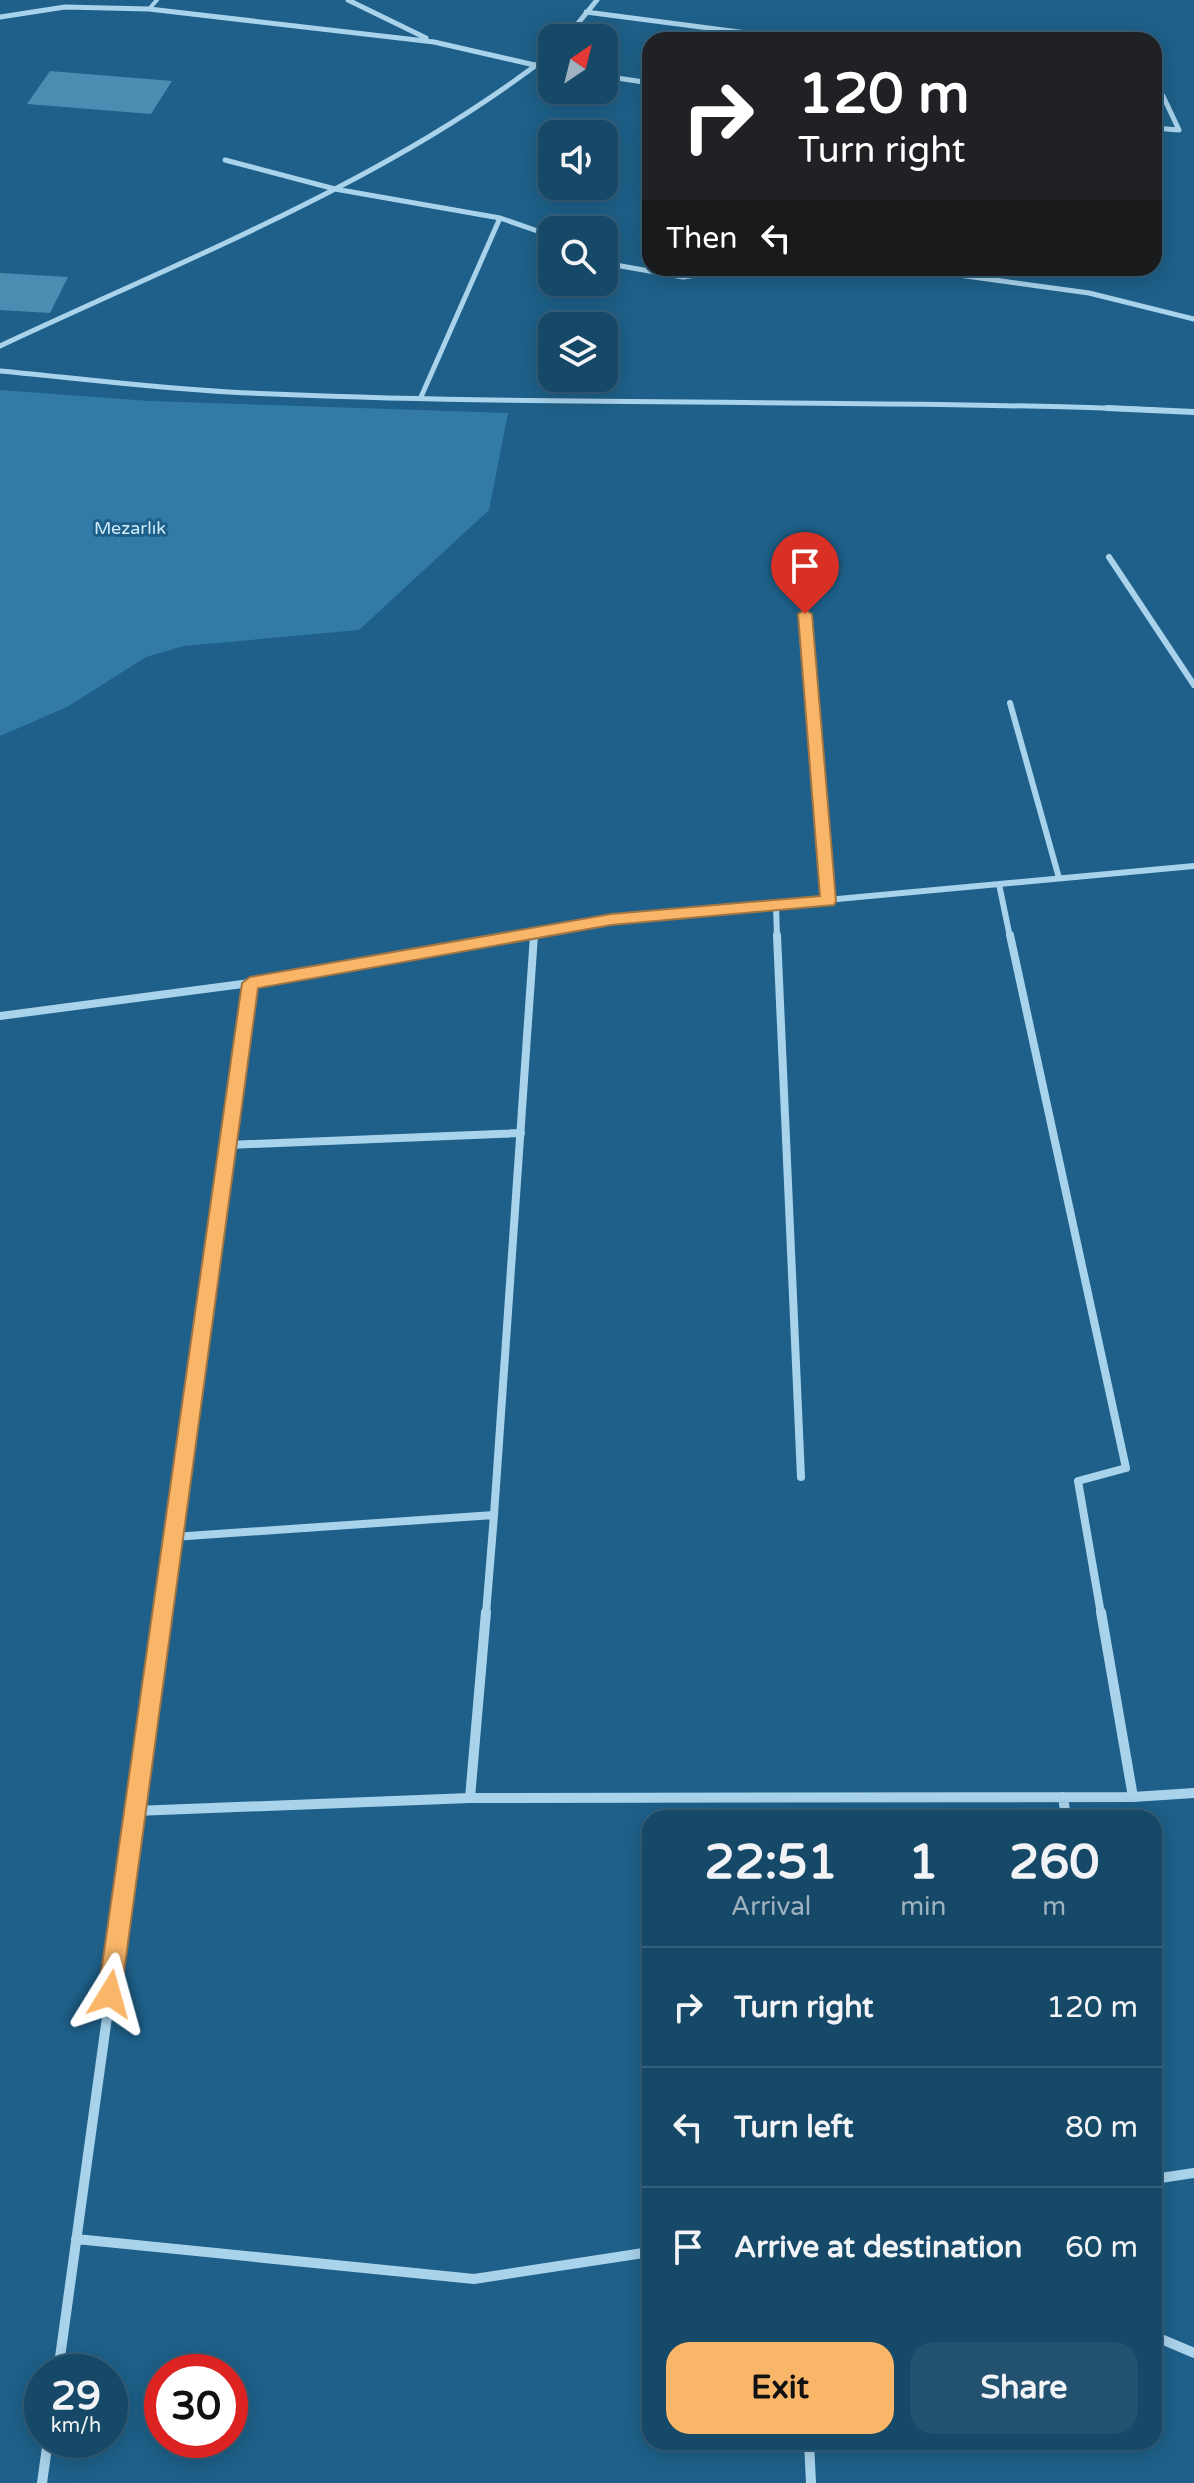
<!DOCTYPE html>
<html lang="en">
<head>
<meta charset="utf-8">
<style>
	body { margin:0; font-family:"Varela Round",sans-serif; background:#235270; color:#f1f3f6; height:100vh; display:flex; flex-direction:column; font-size:30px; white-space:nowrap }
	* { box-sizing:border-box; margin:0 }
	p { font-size:26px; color:#9eb2c0 }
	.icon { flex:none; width:44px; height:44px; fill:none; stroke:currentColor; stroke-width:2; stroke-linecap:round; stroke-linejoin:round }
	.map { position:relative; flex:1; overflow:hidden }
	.side { position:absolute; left:642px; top:1810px; width:520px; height:640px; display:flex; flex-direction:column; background:#164867; border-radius:24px; box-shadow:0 4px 20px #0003,0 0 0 2px #35607b }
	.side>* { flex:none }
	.top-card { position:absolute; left:642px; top:32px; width:520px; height:244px; border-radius:24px; box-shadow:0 4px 20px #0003,0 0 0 2px #35607b; background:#202124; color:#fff; overflow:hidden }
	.needle { width:52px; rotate:35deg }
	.buttons { position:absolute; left:538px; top:24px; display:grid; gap:16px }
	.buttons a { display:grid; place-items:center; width:80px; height:80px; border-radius:16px; background:#164867; box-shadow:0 4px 20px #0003,0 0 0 2px #35607b; font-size:40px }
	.speed { position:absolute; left:24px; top:2354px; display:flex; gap:16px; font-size:40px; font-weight:700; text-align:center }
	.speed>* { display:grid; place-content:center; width:104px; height:104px; border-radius:50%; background:#164867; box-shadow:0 4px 20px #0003,0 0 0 2px #35607b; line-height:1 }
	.speed small { font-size:20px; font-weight:400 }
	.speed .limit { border:12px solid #d22; background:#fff; color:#111 }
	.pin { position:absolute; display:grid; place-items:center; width:68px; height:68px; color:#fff; margin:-82px -34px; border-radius:50% 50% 50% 0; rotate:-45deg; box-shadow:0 0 8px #0007 }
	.pin .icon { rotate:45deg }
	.me { position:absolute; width:88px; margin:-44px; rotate:8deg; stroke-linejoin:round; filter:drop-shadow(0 0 6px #0008) }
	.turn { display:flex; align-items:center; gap:28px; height:168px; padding:0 24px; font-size:36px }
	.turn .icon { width:104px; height:104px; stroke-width:2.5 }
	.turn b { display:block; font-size:56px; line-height:68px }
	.then { display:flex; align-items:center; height:76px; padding:0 24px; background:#0003; gap:16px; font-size:30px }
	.eta { display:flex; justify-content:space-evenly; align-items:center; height:136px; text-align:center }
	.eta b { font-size:48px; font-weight:700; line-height:56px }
	.cta { display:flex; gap:16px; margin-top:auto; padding:16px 24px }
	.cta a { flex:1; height:92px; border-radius:24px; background:#fab668; color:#111; font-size:32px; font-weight:700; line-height:92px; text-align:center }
	.cta a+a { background:#235270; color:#f1f3f6 }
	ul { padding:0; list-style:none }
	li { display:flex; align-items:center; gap:24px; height:120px; padding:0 24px; border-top:2px solid #35607b }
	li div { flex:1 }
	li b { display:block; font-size:30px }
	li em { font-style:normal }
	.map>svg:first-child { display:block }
	.green { fill:#327ba6 }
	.building { fill:#4b8cb2 }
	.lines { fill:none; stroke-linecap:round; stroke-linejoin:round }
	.lane { stroke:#a9d3eb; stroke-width:4 }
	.street-far3 { stroke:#a9d3eb; stroke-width:5 }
	.street-far2 { stroke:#a9d3eb; stroke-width:6 }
	.street-far1 { stroke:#a9d3eb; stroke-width:8 }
	.street { stroke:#a9d3eb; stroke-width:10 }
	.route { fill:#fab668; stroke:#a27644; stroke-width:2 }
	.labels { text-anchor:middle; stroke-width:6; stroke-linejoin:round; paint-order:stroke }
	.far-park-label { font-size:18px; fill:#cee9f8; stroke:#1e6089 }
</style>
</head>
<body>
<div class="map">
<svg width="1194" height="2483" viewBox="0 0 1194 2483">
	<rect width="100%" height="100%" fill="#1e6089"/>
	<!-- green -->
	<path class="green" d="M 0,390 L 149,401 L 508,413 L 489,510 L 359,630 L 184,646 L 146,657 L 67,707 L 0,736 Z"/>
	<!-- building -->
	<path class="building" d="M 50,71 L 172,81 L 151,114 L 27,104 Z
		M 0,273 L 68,277 L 50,313 L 0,310 Z"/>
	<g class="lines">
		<!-- lane -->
		<path class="lane" d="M 149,9 L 157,0"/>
		<!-- street-far3 -->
		<path class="street-far3" d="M 348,0 L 426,38
			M 586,12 L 801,40
			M 0,17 L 65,7 L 149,9 L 434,42 L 552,69
			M 566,38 L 597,0
			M 604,76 L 650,83
			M 1154,94 L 1163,96 L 1179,130 L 1154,128
			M 225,160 L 335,189 L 500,218 L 552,236
			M 604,263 L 683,277 L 743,268
			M 908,268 L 1089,293 L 1194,319
			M 0,346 C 187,258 388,181 552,53
			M 0,371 C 76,378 153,388 229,392 C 538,407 847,398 1156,410
			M 421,397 L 500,218"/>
		<!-- street-far2 -->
		<path class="street-far2" d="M 1107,408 L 1194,412
			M 1109,557 L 1194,685
			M 805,614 L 828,901
			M 1010,703 L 1059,878
			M 999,884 L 1010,937
			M 776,905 L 777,937
			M 514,937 L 611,920 L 1194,866
			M 534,937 L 534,933"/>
		<!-- street-far1 -->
		<path class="street-far1" d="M 777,935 L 801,1477
			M 1010,935 L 1126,1468 L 1078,1481 L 1101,1614
			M 0,1016 L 250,983 L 526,935
			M 228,1145 L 521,1133
			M 173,1537 L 494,1515 L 534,935
			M 163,1614 L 250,983
			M 486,1614 L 494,1515"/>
		<!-- street -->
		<path class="street" d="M 1101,1612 L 1133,1797
			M 1063,1797 L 1066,1818
			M 470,1798 L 486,1612
			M 135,1811 L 470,1798 L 1133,1797 L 1194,1793
			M 1154,2179 L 1194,2173
			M 76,2239 L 474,2279 L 650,2252
			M 1154,2336 L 1194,2353
			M 58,2372 L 163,1612
			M 809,2442 L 811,2483
			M 42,2483 L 48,2440"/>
	</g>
	<!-- route -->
	<path class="route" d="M 805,610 L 812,614 L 836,901 L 834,905 L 611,925 L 258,988 L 121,1994 L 118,2003 L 110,2006 L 101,2003 L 98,1994 L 242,983 L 250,977 L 611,914 L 820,896 L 798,614 Z"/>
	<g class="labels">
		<!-- far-park labels -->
		<g class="far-park-label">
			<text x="130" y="534">Mezarlık</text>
		</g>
	</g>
</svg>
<div class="buttons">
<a><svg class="needle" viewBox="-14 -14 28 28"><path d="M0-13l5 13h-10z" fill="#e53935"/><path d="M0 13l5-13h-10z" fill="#9eb2c0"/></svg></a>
<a><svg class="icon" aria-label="sound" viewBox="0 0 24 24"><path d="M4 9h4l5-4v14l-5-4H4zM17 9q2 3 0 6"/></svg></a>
<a><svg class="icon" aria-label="search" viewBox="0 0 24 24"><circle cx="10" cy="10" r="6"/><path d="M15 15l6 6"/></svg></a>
<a><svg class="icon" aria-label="layers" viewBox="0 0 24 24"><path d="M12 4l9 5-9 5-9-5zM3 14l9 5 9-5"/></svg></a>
</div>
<div class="speed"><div>29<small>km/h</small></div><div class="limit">30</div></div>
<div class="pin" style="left:805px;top:614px;background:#d93025"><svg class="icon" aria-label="arrive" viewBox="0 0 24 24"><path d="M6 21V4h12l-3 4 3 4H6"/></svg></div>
<svg class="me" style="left:110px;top:1994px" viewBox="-20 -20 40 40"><path d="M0-17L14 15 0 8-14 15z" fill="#fab668" stroke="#fff" stroke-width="4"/></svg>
<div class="top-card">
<div class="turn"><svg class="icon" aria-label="right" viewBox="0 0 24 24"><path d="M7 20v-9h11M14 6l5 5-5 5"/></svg><div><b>120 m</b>Turn right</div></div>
<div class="then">Then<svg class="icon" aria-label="left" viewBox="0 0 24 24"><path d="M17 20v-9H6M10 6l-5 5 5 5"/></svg></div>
</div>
<section class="side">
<div class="eta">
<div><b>22:51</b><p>Arrival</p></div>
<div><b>1</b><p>min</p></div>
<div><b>260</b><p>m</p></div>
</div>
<ul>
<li><svg class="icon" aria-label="right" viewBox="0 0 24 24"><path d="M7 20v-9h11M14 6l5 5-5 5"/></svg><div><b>Turn right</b></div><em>120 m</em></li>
<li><svg class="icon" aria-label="left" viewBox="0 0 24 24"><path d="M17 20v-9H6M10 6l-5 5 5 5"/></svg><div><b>Turn left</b></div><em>80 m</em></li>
<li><svg class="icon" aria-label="arrive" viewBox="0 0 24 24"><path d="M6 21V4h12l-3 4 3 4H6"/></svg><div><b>Arrive at destination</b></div><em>60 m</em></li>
</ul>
<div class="cta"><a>Exit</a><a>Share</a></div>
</section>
</div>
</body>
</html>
